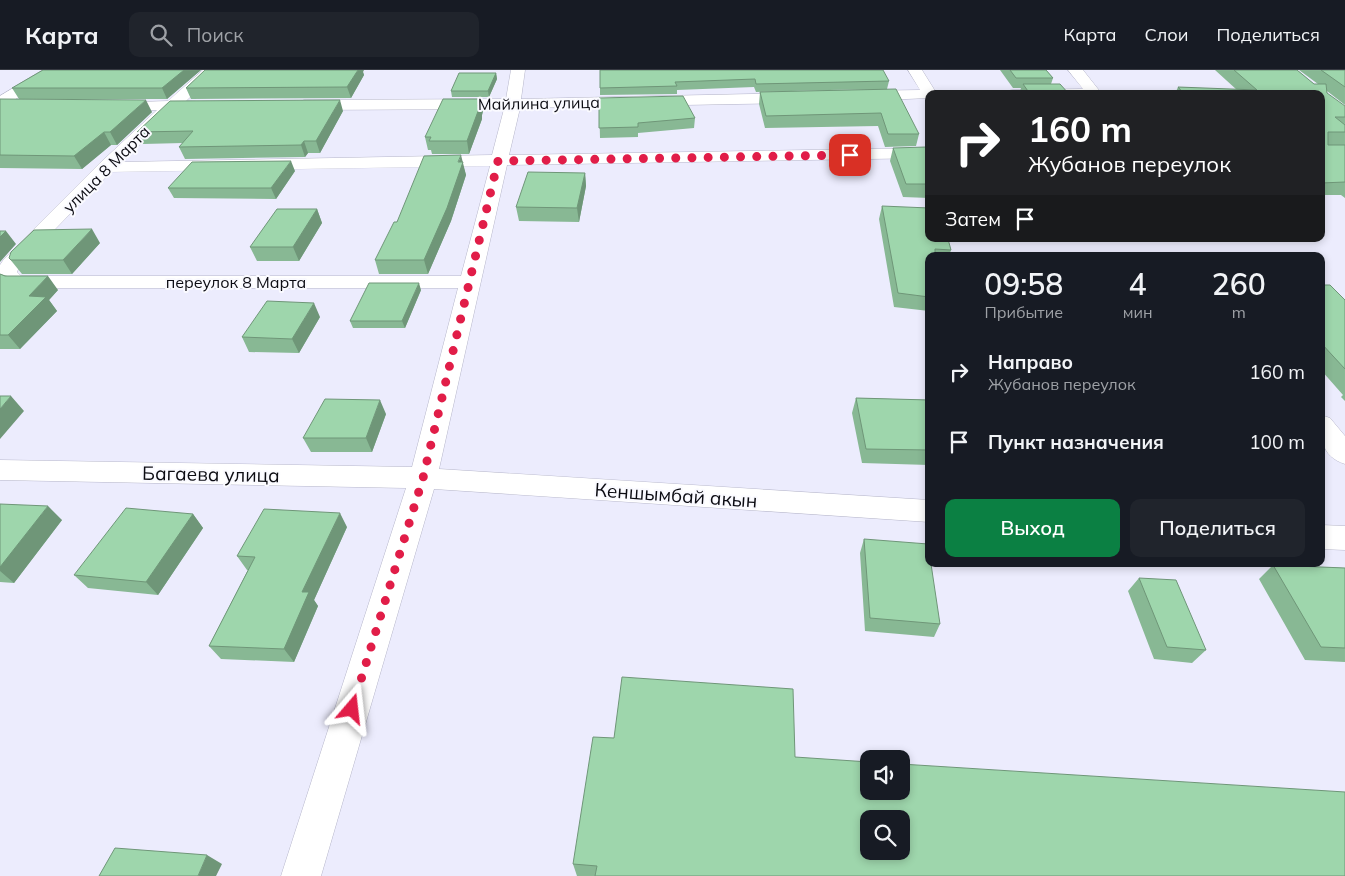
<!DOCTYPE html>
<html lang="ru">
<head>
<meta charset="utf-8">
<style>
	body { margin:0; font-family:Mulish,sans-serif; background:#20242c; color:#f1f3f6; height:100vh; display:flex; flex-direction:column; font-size:19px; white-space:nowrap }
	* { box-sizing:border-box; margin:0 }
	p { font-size:16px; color:#9ea1a6 }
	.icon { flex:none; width:28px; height:28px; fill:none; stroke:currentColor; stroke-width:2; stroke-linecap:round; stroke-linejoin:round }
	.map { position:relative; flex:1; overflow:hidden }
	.drawer { position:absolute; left:925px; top:182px; width:400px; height:315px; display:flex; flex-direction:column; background:#171b24; border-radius:10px; box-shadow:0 2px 8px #0003 }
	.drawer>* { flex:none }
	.banner { position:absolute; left:925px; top:20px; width:400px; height:152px; border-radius:10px; box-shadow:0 2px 8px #0003; background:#202124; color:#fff; overflow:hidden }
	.controls { position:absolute; left:860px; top:680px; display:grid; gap:10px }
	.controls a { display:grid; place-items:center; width:50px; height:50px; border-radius:10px; background:#171b24; box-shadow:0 2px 8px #0003; font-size:25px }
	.pin { position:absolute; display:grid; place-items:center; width:42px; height:42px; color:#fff; margin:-21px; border-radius:10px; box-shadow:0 2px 8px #0006 }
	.me { position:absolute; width:55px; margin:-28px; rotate:17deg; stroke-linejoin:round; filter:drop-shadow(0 0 4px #0008) }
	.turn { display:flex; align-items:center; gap:18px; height:105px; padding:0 20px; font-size:22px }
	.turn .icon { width:65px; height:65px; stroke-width:2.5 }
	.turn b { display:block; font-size:35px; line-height:42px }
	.then { display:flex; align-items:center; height:48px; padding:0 20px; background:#0003; gap:10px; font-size:19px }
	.eta { display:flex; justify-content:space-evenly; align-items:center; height:85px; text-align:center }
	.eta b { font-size:30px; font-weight:600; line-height:35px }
	.cta { display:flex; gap:10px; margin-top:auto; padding:10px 20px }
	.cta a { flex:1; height:58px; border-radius:10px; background:#0b8043; color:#fff; font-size:20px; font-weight:600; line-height:58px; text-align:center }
	.cta a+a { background:#20242c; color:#f1f3f6 }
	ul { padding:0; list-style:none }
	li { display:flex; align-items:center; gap:15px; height:70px; padding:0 20px }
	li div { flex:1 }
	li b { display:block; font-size:19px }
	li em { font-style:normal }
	header { display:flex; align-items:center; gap:30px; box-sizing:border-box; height:70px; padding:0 25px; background:#171b24; border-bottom:1px solid #363941 }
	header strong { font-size:24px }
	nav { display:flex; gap:28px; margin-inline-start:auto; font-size:18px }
	.search { width:350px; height:45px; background:#20242c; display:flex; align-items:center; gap:12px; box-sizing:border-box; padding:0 18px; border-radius:10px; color:#9ea1a6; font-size:19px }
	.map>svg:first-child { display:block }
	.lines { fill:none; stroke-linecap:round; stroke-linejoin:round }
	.minor-casing { stroke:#b6b6ca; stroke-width:1 }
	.minor { fill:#fff; fill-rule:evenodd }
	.wall { fill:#88b894 }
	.shaded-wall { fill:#6f9678 }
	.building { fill:#9ed6ac; stroke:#6f9678; fill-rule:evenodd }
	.route { stroke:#e11d48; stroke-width:9; stroke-dasharray:0 16.2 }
	.labels { text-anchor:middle; stroke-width:4; stroke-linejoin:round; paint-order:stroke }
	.far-street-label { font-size:16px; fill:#0b0b12; stroke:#fafaff }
	.street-label { font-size:19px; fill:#0b0b12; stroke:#fafaff }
</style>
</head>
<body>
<header>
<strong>Карта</strong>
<div class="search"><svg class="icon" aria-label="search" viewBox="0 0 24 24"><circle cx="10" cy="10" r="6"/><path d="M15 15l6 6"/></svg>Поиск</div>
<nav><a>Карта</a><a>Слои</a><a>Поделиться</a></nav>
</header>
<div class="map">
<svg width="1345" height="806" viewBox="0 0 1345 806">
	<rect width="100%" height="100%" fill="#ececfd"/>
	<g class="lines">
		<!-- minor casing -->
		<g class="minor-casing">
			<path id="minor" d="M 43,0 L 60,0 L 5,36 L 0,38 L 0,26 Z
				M 203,0 L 219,0 L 186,31 L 208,32 L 211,35 L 208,38 L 175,40 L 122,92 L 492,85 L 504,39 L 304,40 L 299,38 L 296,35 L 299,32 L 304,30 L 506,29 L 511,0 L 525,0 L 521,29 L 796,23 L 801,25 L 804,28 L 801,31 L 796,33 L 520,38 L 509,85 L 929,78 L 929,88 L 507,95 L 439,399 L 929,430 L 929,452 L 434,419 L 321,806 L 281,806 L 406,418 L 0,410 L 0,390 L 412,397 L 458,218 L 16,218 L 9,216 L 0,210 L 0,195 L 4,189 L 100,93 L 157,40 L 111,41 L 106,39 L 103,36 L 106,33 L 168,31 ZM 490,96 L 461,206 L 21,206 L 17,202 L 20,195 L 111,102 Z
				M 908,0 L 922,0 L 937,24 L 929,24 L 929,28 L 861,31 L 856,29 L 853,26 L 856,23 L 861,21 L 920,20 Z
				M 1068,0 L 1083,0 L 1102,24 L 1005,24 L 1007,21 L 1012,20 L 1083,19 Z
				M 1321,345 L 1330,348 L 1345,366 L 1345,394 C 1320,386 1321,367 1321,345 Z
				M 1321,455 L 1345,456 L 1345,480 L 1321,479 Z"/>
		</g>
		<!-- minor -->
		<use href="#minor" class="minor"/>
	</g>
	<!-- wall -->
	<path class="wall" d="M 201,0 L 167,29 L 19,29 L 12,18 Z
		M 600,0 L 889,11 L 887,19 L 919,64 L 916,76 L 885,77 L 878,56 L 765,58 L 759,34 L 760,22 L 869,19 L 756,22 L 754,17 L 677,20 L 677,24 L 600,25 Z
		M 1000,0 L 1046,0 L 1053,8 L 1051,14 L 1069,24 L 1019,24 L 1021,18 L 1013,18 Z
		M 1215,0 L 1297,0 L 1314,14 L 1318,14 L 1299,0 L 1345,0 L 1345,35 L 1327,21 L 1327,23 L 1345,47 L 1345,128 L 1341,125 L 1321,125 L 1321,24 L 1175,24 L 1178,17 L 1237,20 Z
		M 363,2 L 364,5 L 351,28 L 191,29 L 186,18 Z
		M 496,3 L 497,9 L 489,27 L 452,27 L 451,21 Z
		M 599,28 L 695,48 L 694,58 L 638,63 L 638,67 L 600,68 Z
		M 0,29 L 152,42 L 117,75 L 111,75 L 82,99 L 0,98 Z
		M 343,41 L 320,83 L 308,83 L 305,87 L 185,89 L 179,77 L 183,73 L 143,74 L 137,62 Z
		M 483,41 L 482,45 L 482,49 L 469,84 L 432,84 L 431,80 L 428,80 L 425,67 Z
		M 893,78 L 929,83 L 929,128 L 903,127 L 890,91 Z
		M 462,92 L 466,105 L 451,151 L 428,204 L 379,204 L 375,190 L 397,152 Z
		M 295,101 L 276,129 L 174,128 L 168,118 Z
		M 585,103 L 586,116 L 579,152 L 519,151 L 516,137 Z
		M 882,136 L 951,180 L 949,186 L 929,186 L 929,241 L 894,237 L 879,149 Z
		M 317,139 L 322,153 L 299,191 L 257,191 L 250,177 Z
		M 100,173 L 72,204 L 22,204 L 9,188 Z
		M 0,204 L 58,220 L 49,230 L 57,241 L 20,279 L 0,279 Z
		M 1321,215 L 1345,230 L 1345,331 L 1341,327 L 1343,325 L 1321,300 Z
		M 421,220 L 405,258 L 353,258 L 350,251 Z
		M 320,247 L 299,283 L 249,282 L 242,267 Z
		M 856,328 L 929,330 L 929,395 L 862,393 L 852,343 Z
		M 386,344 L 372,382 L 311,382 L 303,368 Z
		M 0,434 L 62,450 L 14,513 L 0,512 Z
		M 193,444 L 203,458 L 158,525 L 88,518 L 74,505 Z
		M 347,457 L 314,530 L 318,536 L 294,592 L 221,589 L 209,576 L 248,500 L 247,500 L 237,486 Z
		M 864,469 L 940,554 L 934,567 L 865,561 L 860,483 Z
		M 1273,495 L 1345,498 L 1345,592 L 1305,590 L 1259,509 Z
		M 1139,508 L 1206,580 L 1192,593 L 1154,589 L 1128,521 Z
		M 795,687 L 1345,806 L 577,806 L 573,794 Z"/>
	<!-- shaded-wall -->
	<path class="shaded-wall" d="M 184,0 L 201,0 L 167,29 L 162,18 Z
		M 358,0 L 364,0 L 363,2 L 364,5 L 351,28 L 347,17 Z
		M 496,3 L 497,9 L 489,27 L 488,21 Z
		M 481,29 L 483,41 L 482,45 L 482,49 L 469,84 L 467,71 L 478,36 Z
		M 146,30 L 152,42 L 117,75 L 110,62 Z
		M 340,30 L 343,41 L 320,83 L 316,71 Z
		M 104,62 L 111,75 L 82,99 L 74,86 Z
		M 304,71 L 308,83 L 305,87 L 301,75 Z
		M 461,85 L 466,105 L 451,151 L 428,204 L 424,190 Z
		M 291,91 L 295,101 L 276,129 L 271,118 Z
		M 585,103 L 586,116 L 579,152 L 577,138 Z
		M 317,139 L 322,153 L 299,191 L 293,177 Z
		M 92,159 L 100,173 L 72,204 L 63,190 Z
		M 6,161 L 16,174 L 0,192 L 0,167 Z
		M 48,206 L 58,220 L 49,230 L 57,241 L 20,279 L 8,265 L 29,226 Z
		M 419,213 L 421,220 L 405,258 L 402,251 Z
		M 314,233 L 320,247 L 299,283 L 292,269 Z
		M 11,326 L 24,341 L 0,369 L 0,339 Z
		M 380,330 L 386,344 L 372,382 L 366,368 Z
		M 48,436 L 62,450 L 14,513 L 0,501 L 0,497 Z
		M 340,443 L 347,457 L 314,530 L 318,536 L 294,592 L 284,579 L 302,522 Z
		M 193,444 L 203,458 L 158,525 L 146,512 Z
		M 207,785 L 222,794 L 216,806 L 198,806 Z"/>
	<!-- building -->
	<path class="building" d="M 43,0 L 184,0 L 162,18 L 12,18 Z
		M 205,0 L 358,0 L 347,17 L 186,18 Z
		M 600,0 L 883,0 L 889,11 L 756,14 L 755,9 L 675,12 L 677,16 L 600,18 Z
		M 1010,0 L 1046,0 L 1053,8 L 1016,8 Z
		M 1234,0 L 1297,0 L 1314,14 L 1326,14 L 1327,23 L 1345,36 L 1345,47 L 1335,47 L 1345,55 L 1345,62 L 1328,62 L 1328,75 L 1345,75 L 1345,112 L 1321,113 L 1321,24 L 1184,24 L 1178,17 L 1257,20 Z
		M 1321,0 L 1345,0 L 1345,17 Z
		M 459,3 L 496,3 L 488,21 L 451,21 Z
		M 1023,14 L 1060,14 L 1069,24 L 1030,24 Z
		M 896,19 L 919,64 L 888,64 L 881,43 L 766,46 L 760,22 Z
		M 683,26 L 695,48 L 638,53 L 638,57 L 599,58 L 599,28 Z
		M 0,29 L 146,30 L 110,62 L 104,62 L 74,86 L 0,85 Z
		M 443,29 L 481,29 L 478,36 L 480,36 L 467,71 L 429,71 L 431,67 L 425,67 Z
		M 340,30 L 316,71 L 304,71 L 301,75 L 179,77 L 193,61 L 137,62 L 170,31 Z
		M 926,77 L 929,83 L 929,114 L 906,114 L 893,78 Z
		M 461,85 L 458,92 L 463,92 L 447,138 L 424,190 L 375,190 L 394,152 L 397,152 L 424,86 Z
		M 291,91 L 271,118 L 168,118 L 192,92 Z
		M 528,102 L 585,103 L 577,138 L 516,137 Z
		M 882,136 L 929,138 L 929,169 L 948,169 L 951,180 L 935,179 L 935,186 L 929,186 L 929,227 L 898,223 Z
		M 277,139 L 317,139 L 293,177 L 250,177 Z
		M 92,159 L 63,190 L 11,190 L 9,188 L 11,182 L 34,160 Z
		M 0,161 L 6,161 L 0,167 Z
		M 0,204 L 5,206 L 48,206 L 29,226 L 46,227 L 8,265 L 0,265 Z
		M 369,213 L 419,213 L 402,251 L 350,251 Z
		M 1321,215 L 1330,215 L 1345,230 L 1345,299 L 1321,273 Z
		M 267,231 L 314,233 L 292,269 L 242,267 Z
		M 0,326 L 11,326 L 0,339 Z
		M 856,328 L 929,330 L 929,380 L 866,379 Z
		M 325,329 L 380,330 L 366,368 L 303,368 Z
		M 0,434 L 48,436 L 0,497 Z
		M 126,438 L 193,444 L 146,512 L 74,505 Z
		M 264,439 L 340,443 L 302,522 L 309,522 L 284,579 L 209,576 L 255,487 L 237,486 Z
		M 864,469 L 928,474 L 929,494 L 931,494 L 940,554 L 870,548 Z
		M 1273,495 L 1345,498 L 1345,578 L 1321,577 Z
		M 1139,508 L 1176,510 L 1206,580 L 1167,577 Z
		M 622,607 L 793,619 L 795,687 L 869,692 L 869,721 L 901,721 L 901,694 L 1345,722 L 1345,806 L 595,806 L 597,796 L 573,794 L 593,667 L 614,668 ZM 869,749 L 901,749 L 901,781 L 869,781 Z
		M 115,778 L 207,785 L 198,806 L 99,806 Z"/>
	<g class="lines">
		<!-- route -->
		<path class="route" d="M 352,639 L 423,408 L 498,91 L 850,85"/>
	</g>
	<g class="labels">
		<!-- far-street labels -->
		<g class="far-street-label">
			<text transform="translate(539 33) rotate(-1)" y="6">Майлина улица</text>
			<text transform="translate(106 99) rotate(-45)" y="6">улица 8 Марта</text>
			<text x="236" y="218">переулок 8 Марта</text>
		</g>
		<!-- street labels -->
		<g class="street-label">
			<text transform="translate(211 404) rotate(1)" y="7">Багаева улица</text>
			<text transform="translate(676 425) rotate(4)" y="7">Кеншымбай акын</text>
		</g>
	</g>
</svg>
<div class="controls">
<a><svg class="icon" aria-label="sound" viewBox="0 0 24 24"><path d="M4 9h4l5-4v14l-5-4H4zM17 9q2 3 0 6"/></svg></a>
<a><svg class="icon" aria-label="search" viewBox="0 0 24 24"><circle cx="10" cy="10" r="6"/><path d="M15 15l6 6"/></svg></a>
</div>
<div class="pin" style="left:850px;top:85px;background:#d93025"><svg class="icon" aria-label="arrive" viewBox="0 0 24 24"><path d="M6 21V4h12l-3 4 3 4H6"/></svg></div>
<svg class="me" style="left:352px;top:639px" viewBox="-20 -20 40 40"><path d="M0-17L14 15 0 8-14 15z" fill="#e11d48" stroke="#fff" stroke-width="4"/></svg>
<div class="banner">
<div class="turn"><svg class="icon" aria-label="right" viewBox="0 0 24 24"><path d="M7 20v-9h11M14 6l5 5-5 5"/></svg><div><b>160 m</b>Жубанов переулок</div></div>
<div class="then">Затем<svg class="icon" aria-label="arrive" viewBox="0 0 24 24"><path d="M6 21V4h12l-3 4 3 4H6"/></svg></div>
</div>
<section class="drawer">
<div class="eta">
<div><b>09:58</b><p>Прибытие</p></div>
<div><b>4</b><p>мин</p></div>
<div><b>260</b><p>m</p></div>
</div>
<ul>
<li><svg class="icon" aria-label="right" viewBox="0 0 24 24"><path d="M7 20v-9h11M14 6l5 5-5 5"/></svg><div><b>Направо</b><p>Жубанов переулок</p></div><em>160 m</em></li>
<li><svg class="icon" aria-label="arrive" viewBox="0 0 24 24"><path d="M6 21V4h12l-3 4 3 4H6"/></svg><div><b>Пункт назначения</b></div><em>100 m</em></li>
</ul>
<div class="cta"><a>Выход</a><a>Поделиться</a></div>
</section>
</div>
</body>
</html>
